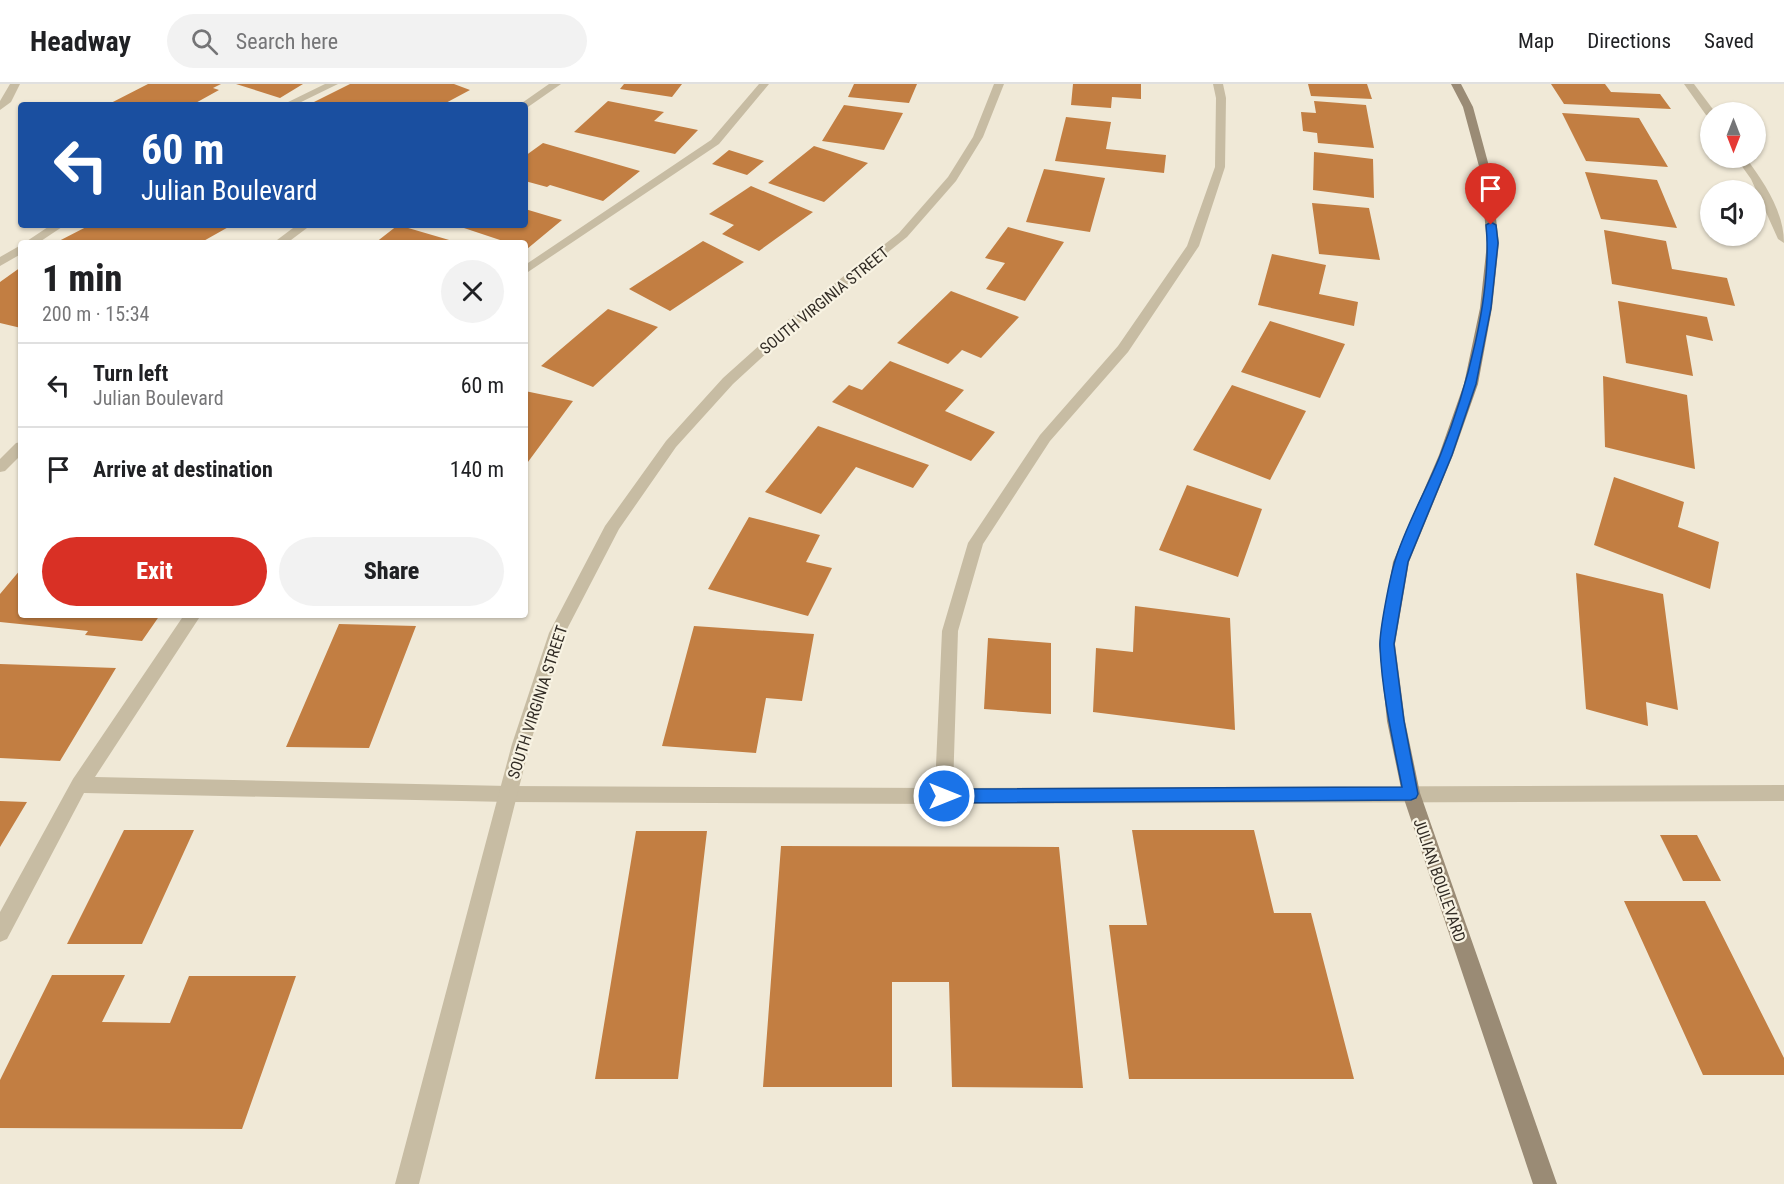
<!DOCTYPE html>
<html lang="en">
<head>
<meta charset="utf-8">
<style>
	body { margin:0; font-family:"Roboto Condensed",sans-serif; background:#f2f2f2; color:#202124; height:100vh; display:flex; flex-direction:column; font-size:22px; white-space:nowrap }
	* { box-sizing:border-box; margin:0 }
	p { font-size:20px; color:#757577 }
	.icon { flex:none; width:33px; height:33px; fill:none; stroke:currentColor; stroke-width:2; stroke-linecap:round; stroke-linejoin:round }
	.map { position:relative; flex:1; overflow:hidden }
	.details { position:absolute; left:18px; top:156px; width:510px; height:378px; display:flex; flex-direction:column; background:#fff; border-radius:6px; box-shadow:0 2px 4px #0004 }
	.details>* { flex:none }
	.banner { position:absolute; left:18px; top:18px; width:510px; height:126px; border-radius:6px; box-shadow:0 2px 4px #0004; background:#1a4fa0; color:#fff; overflow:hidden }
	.needle { width:39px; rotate:180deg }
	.fabs { position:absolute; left:1700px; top:18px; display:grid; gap:12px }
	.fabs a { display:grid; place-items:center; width:66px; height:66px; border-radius:50%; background:#fff; box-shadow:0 2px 4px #0004; font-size:30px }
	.pin { position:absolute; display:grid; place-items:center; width:51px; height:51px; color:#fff; margin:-62px -26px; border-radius:50% 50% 50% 0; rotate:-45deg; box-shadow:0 0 6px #0007 }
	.pin .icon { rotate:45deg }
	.me { position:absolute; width:66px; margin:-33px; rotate:90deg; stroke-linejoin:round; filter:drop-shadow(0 0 4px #0008) }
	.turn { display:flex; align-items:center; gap:21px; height:126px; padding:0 24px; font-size:27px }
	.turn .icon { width:78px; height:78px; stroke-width:2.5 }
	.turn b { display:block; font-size:42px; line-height:51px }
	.round { display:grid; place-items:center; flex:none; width:63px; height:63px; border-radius:32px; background:#f2f2f2 }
	.headline { display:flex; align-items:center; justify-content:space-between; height:102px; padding:0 24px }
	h1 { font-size:36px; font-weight:800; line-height:45px }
	.button { display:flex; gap:12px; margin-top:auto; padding:12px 24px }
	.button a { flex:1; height:69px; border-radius:36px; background:#d93025; color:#fff; font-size:24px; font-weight:800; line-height:69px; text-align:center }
	.button a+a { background:#f2f2f2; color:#202124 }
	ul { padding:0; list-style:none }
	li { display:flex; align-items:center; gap:18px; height:84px; padding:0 24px; border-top:2px solid #e0e0e0 }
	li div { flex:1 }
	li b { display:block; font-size:22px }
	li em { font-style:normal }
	header { display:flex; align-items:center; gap:36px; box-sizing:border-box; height:84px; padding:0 30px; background:#fff; border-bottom:2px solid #e0e0e0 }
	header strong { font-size:28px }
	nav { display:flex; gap:33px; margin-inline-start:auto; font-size:21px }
	.search { width:420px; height:54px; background:#f2f2f2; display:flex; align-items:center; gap:15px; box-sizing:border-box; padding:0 21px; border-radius:33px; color:#757577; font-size:22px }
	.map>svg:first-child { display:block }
	.building { fill:#c27e42 }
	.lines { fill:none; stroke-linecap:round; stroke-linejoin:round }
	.service { fill:#c7bca3; fill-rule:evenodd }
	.minor { fill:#c7bca3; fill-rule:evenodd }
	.secondary { fill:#9a8b75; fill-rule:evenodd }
	.route { fill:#1a73e8; stroke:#114b97; stroke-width:1.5 }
	.labels { text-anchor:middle; stroke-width:4.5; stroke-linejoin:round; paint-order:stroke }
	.street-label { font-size:16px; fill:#322c25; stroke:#f8f3e3 }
</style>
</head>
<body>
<header>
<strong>Headway</strong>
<div class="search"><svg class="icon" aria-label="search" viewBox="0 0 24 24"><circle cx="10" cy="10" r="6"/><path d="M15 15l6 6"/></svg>Search here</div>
<nav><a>Map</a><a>Directions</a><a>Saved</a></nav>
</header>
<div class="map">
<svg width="1784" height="1100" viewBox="0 0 1784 1100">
	<rect width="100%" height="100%" fill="#f0e9d7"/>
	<!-- building -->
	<path class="building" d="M 148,0 L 221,0 L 213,4 L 219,6 L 192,21 L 107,21 Z
		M 236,0 L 303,0 L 280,14 Z
		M 350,0 L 454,0 L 470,6 L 442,21 L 308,21 Z
		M 624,0 L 682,0 L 672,13 L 620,5 Z
		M 854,0 L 917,0 L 909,19 L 848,13 Z
		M 1073,0 L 1141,0 L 1141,15 L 1112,13 L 1111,24 L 1071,21 Z
		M 1308,0 L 1367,0 L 1372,15 L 1311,12 Z
		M 1551,0 L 1605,0 L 1611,8 L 1660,10 L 1671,25 L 1564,20 Z
		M 608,17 L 664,28 L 654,37 L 698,46 L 675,70 L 574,48 Z
		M 1314,17 L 1366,21 L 1374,64 L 1318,59 L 1317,49 L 1303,47 L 1301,28 L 1316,29 Z
		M 844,21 L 903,29 L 884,66 L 822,57 Z
		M 1562,29 L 1639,34 L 1668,83 L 1586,77 Z
		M 1066,33 L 1111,38 L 1106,65 L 1166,71 L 1164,89 L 1055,77 Z
		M 543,59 L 640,87 L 603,117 L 550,101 L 547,103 L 525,97 L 525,72 Z
		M 814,62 L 868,79 L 824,118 L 768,99 Z
		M 729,66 L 764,77 L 747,91 L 712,80 Z
		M 1314,68 L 1373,75 L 1374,114 L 1313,106 Z
		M 1044,85 L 1105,94 L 1090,148 L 1026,138 Z
		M 1585,88 L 1657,96 L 1677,144 L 1601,135 Z
		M 751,102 L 813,128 L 759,167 L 722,150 L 734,141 L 709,130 Z
		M 1312,119 L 1369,124 L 1380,176 L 1319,170 Z
		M 525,125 L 562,136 L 527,165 L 525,159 L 509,159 L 455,141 L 525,141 Z
		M 90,141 L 232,141 L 200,159 L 55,159 Z
		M 398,141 L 456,158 L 456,159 L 375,159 Z
		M 1008,143 L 1064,158 L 1025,217 L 986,205 L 1005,179 L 985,174 Z
		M 1604,146 L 1666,157 L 1672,185 L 1727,194 L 1735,222 L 1612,200 Z
		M 703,157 L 744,178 L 670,227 L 629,205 Z
		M 1272,170 L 1326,181 L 1319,210 L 1358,218 L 1354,242 L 1258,221 Z
		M 21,183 L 21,244 L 0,239 L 0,198 Z
		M 951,207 L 1019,233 L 981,274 L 962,266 L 948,280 L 897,259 Z
		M 1618,217 L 1707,233 L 1713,257 L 1686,251 L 1693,292 L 1626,279 Z
		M 608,225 L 658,243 L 593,303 L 541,282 Z
		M 1270,237 L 1345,260 L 1320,314 L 1241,288 Z
		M 890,277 L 964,306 L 945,327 L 995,348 L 971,377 L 832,318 L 849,301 L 862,306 Z
		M 1603,292 L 1687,311 L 1695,385 L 1605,363 Z
		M 1232,301 L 1306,327 L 1270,396 L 1193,366 Z
		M 525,307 L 573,317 L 525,382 Z
		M 818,342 L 929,381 L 913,404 L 856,383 L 821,430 L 765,408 Z
		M 1614,393 L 1684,418 L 1678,443 L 1719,458 L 1710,505 L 1594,461 Z
		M 1187,401 L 1262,425 L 1238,493 L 1159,466 Z
		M 749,433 L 820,451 L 806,478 L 832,484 L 808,532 L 708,505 Z
		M 21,485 L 21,531 L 160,531 L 142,557 L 85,551 L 88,547 L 0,538 L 0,510 Z
		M 1576,489 L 1663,510 L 1678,626 L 1646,618 L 1648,642 L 1586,625 Z
		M 1135,522 L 1230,534 L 1235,646 L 1093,628 L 1096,564 L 1133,568 Z
		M 339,540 L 416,542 L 369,664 L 286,663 Z
		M 694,542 L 814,550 L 802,617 L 766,614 L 756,669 L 662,662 Z
		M 988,554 L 1051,559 L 1051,630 L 984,625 Z
		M 0,580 L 116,584 L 60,677 L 0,674 Z
		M 0,717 L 27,718 L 0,763 Z
		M 124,746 L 194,746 L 142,860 L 67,860 Z
		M 1132,746 L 1254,746 L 1274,829 L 1311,829 L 1354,995 L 1129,995 L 1109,841 L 1147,841 Z
		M 636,747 L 707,747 L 678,995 L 595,995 Z
		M 1660,751 L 1697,751 L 1721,797 L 1683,797 Z
		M 781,762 L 1059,763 L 1083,1004 L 952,1003 L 949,898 L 892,898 L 892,1003 L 763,1003 Z
		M 1624,817 L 1705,817 L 1784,974 L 1784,991 L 1703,991 Z
		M 52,891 L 125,891 L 102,938 L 170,939 L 189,892 L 296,892 L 242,1045 L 0,1044 L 0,996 Z"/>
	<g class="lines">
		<!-- service -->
		<path class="service" d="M 325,0 L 338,0 L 295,21 L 282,21 Z
			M 759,0 L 769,0 L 719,60 L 525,190 L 525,181 L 711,56 Z
			M 1213,0 L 1223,0 L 1226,14 L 1225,83 L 1199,162 L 1128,268 L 1050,357 L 983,460 L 958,547 L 953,704 L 1784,701 L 1784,717 L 944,720 L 508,718 L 84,709 L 7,855 L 0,858 L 0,828 L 73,695 L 184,531 L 201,531 L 95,693 L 508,702 L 935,704 L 942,547 L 968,459 L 1040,351 L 1118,262 L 1187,162 L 1215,83 L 1216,14 Z
			M 1684,0 L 1694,0 L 1715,28 L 1710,28 L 1710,32 L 1706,31 Z
			M 1736,74 L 1746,74 C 1764,98 1784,128 1784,159 L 1778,155 L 1751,95 Z
			M 51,141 L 65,141 L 38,159 L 24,159 Z
			M 21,161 L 21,170 L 0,182 L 0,173 Z"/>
		<!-- minor -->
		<path class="minor" d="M 10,0 L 20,0 L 11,18 L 0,26 L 0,17 Z
			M 549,0 L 561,0 L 528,23 L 519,21 Z
			M 994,0 L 1004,0 L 983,53 L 956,97 L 907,153 L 797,241 L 733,300 L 676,363 L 619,445 L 565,549 L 530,660 L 419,1100 L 395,1100 L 512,660 L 549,549 L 605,442 L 666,357 L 723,294 L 789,235 L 899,149 L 948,93 L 973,53 Z
			M 297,141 L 311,141 L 287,159 L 273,159 Z
			M 21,358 L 21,371 L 5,387 L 0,388 L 0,375 L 16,359 Z"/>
		<!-- secondary -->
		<path class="secondary" d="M 1451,0 L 1461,0 L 1473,23 L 1490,86 L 1499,159 L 1492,224 L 1478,300 L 1453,371 L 1409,478 L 1395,560 L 1405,637 L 1420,709 L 1557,1100 L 1533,1100 L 1402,709 L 1387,637 L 1379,560 L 1393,478 L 1439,371 L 1464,300 L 1480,224 L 1487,159 L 1480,86 L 1463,23 Z"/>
	</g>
	<!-- route -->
	<path class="route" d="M 1491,138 L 1496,141 L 1498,159 L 1491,224 L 1476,300 L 1452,371 L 1408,478 L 1394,560 L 1404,637 L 1418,710 L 1416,714 L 1411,716 L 944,719 L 938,717 L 936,712 L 938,707 L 944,705 L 1402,703 C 1393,657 1382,610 1380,563 C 1379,548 1390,493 1395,477 C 1406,441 1426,407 1440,372 C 1466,308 1493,210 1486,141 Z"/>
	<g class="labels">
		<!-- street labels -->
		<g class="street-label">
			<text transform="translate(824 216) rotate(-39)" y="6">SOUTH VIRGINIA STREET</text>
			<text transform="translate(537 618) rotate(-72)" y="6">SOUTH VIRGINIA STREET</text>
			<text transform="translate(1440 796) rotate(71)" y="6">JULIAN BOULEVARD</text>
		</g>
	</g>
</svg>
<div class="fabs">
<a><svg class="needle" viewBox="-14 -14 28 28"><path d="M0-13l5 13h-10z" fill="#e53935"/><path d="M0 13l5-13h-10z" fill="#757577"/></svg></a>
<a><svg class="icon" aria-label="sound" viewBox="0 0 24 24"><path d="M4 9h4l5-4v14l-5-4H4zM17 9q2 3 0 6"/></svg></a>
</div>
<div class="pin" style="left:1491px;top:141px;background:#d93025"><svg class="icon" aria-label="arrive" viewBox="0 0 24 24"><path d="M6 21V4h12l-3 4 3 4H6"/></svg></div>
<svg class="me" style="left:944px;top:712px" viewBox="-20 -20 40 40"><circle r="17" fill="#1a73e8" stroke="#fff" stroke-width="3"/><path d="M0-11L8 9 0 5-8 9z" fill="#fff"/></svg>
<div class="banner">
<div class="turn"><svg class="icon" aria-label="left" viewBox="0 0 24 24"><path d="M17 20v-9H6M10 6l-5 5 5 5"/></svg><div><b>60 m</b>Julian Boulevard</div></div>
</div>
<section class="details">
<div class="headline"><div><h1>1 min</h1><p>200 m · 15:34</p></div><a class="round"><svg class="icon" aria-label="close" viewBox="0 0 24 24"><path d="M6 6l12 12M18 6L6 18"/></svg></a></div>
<ul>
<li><svg class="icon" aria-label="left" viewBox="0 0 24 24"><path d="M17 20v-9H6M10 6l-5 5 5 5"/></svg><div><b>Turn left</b><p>Julian Boulevard</p></div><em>60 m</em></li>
<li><svg class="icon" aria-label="arrive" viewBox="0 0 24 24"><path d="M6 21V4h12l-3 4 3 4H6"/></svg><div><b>Arrive at destination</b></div><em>140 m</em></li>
</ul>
<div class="button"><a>Exit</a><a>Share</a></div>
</section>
</div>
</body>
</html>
